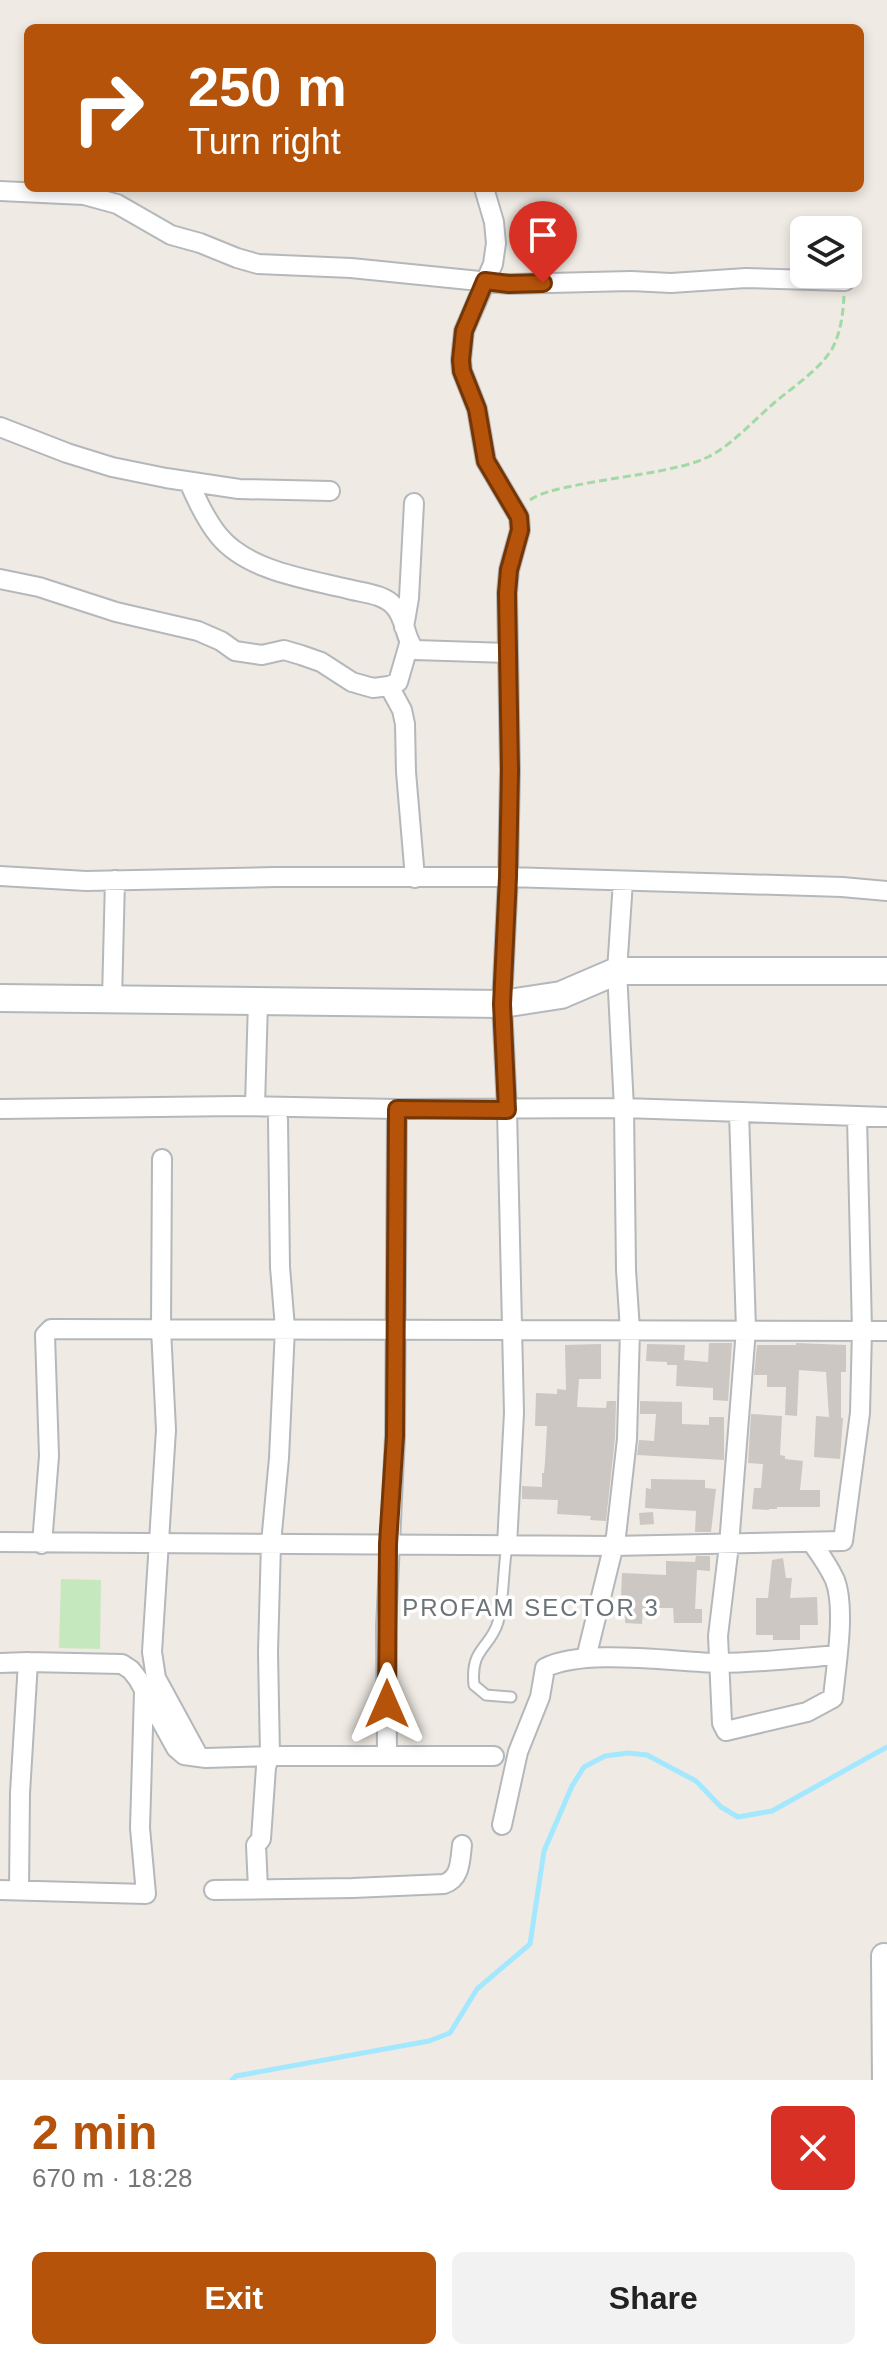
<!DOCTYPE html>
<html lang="en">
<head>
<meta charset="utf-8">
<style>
	body { margin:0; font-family:Arial,sans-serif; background:#f2f2f2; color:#222; height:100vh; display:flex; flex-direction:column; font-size:30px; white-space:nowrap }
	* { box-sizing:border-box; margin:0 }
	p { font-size:26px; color:#767676 }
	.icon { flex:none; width:44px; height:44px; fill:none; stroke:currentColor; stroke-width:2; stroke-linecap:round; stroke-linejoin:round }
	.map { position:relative; height:2080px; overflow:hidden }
	.panel { display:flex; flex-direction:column; background:#fff; flex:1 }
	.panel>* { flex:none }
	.guide { position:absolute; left:24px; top:24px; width:840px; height:168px; border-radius:12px; box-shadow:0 4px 12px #0003; background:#b45309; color:#fff; overflow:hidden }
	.tools { position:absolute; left:790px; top:216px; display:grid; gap:16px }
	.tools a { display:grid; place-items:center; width:72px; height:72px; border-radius:12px; background:#fff; box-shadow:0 4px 12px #0003; font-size:40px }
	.pin { position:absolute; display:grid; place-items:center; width:68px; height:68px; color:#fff; margin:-82px -34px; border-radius:50% 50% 50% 0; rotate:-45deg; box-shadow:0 0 8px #0007 }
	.pin .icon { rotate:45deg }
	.me { position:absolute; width:88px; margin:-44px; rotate:0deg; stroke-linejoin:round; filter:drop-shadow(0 0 6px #0008) }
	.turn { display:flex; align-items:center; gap:28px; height:168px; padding:0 32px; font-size:36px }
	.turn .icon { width:104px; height:104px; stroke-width:2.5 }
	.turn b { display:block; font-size:56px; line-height:68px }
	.round { display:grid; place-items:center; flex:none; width:84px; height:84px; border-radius:12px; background:#f2f2f2 }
	.summary { display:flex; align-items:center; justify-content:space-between; height:136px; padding:0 32px }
	h1 { font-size:48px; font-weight:600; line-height:60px; color:#b45309 }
	.primary-button { display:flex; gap:16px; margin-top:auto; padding:16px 32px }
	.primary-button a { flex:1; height:92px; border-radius:12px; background:#b45309; color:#fff; font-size:32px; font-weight:600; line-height:92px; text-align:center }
	.primary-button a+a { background:#f2f2f2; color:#222 }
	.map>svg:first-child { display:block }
	.green { fill:#c6e8be }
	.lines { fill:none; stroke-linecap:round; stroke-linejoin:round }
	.stream { stroke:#a3e8ff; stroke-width:5 }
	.building { fill:#ccc7c2 }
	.service-casing { stroke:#b4b8bb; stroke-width:13 }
	.minor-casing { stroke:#b4b8bb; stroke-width:22 }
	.tertiary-casing { stroke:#b4b8bb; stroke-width:28 }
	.secondary-casing { stroke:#b2b8bc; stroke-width:30 }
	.path { stroke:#a1daa5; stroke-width:3; stroke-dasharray:8 4; stroke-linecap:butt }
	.service { stroke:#fff; stroke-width:9 }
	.minor { stroke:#fff; stroke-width:18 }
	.tertiary { stroke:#fff; stroke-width:24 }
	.secondary { stroke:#fff; stroke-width:26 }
	.route-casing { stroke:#753606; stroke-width:20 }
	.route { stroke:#b45309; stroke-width:14 }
	.labels { text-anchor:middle; stroke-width:7; stroke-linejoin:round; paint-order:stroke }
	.neighbourhood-label { font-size:24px; letter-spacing:2px; fill:#6c7377; stroke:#fff }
</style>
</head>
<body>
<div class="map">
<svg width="887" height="2080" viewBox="0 0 887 2080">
	<rect width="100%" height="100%" fill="#efeae3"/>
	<!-- green -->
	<path class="green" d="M 61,1579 L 101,1580 L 100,1649 L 59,1648 Z"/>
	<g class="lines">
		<!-- stream -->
		<path class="stream" d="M 232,2080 L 236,2076 L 429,2041 L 450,2033 L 477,1989 L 530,1944 L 544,1851 L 572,1786 L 584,1767 L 605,1756 L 628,1753 L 647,1755 L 696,1781 L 721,1807 L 738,1817 L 772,1811 L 887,1747"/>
	</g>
	<!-- building -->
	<path class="building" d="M 709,1343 L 732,1343 L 728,1401 L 713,1400 L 713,1388 L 676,1386 L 677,1365 L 667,1365 L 667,1362 L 646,1361 L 647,1344 L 685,1345 L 684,1360 L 708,1362 Z
		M 796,1343 L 846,1345 L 846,1372 L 841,1372 L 841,1418 L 843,1418 L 840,1459 L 814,1457 L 816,1416 L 829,1417 L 826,1372 L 799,1370 L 797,1416 L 785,1415 L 786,1387 L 767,1387 L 767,1375 L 754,1375 L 757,1345 L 796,1345 Z
		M 601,1344 L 601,1379 L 579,1379 L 577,1407 L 606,1408 L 607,1401 L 616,1401 L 615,1438 L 606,1521 L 590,1520 L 591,1516 L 557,1514 L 558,1500 L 522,1499 L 522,1486 L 542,1487 L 542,1473 L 544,1473 L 545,1462 L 547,1426 L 535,1426 L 536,1393 L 557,1394 L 557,1389 L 566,1390 L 565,1345 Z
		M 640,1401 L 682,1402 L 682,1424 L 709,1425 L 709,1417 L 724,1417 L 724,1460 L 637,1455 L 639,1440 L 654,1441 L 656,1414 L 640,1414 Z
		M 751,1414 L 782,1416 L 780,1455 L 785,1456 L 785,1459 L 803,1461 L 800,1490 L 820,1490 L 820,1507 L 777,1507 L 777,1509 L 769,1509 L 769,1510 L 752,1509 L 754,1488 L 761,1488 L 763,1464 L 748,1463 Z
		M 651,1479 L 705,1480 L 705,1488 L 716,1489 L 711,1532 L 695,1532 L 696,1511 L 645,1508 L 646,1488 L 651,1489 Z
		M 653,1512 L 654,1524 L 640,1525 L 639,1513 Z
		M 696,1556 L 710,1556 L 710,1571 L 697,1570 L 695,1609 L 702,1609 L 702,1623 L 674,1623 L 673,1608 L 643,1608 L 642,1624 L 625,1623 L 626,1598 L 621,1598 L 622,1573 L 666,1575 L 666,1561 L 695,1562 Z
		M 783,1558 L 786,1578 L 792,1578 L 790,1598 L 817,1597 L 818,1625 L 800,1625 L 800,1640 L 773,1640 L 773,1635 L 756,1635 L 756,1598 L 768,1598 L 772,1560 Z"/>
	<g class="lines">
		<!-- service casing -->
		<g class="service-casing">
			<path id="service" d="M 507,1545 C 503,1570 504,1597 498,1622 C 490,1649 470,1648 474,1685 L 486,1695 L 511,1697"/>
		</g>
		<!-- minor casing -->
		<g class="minor-casing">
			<path id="minor" d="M 484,188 L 494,222 L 496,243 L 493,264 L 464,331 L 461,360 L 462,371 L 477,409 L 486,461 L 519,517 L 520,530 L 509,570 L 507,593 L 510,770 L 508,877 L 502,1004 L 507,1110 L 514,1413 L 507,1545
				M 0,191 L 84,195 L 117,204 L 171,235 L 200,243 L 237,258 L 258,264 L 351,268 L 509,284 L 631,281 L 671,283 L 746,278 L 845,281
				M 0,427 L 67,453 L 112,467 L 166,478 L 239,489 L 330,491
				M 189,482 C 197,501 206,520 219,536 C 248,571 307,579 348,589 C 363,593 384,594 394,606 C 406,618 404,638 415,650 L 508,653
				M 0,579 L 39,587 L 116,612 L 198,631 L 221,641 L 235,651 L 262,655 L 284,650 L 301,655 L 321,662 L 352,682 L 373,688 L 389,686 L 398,682 L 409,644
				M 404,627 L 409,598 L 414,503
				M 389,686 L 402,710 L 405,724 L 406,772 L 415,878
				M 0,876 L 86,881 L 275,877 L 508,877 L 842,887 L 887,891
				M 112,999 L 115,880
				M 255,1106 L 258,1001
				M 0,1109 L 237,1106 L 397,1109 L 624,1108 L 887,1117
				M 739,1112 L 746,1329 L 729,1545 L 718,1636 L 722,1723 L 726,1731 L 807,1712 L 833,1698 C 836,1666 846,1609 835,1580 C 829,1567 820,1554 812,1543
				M 162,1159 L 161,1329 L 166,1430 L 152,1652 L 156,1678 L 199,1757
				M 0,1542 L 613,1546 L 843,1541 L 860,1413 L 862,1330 L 857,1117
				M 42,1544 L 49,1456 L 45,1335 L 51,1329 L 887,1331
				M 586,1658 L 616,1536 L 627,1439 L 630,1330 L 626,1270 L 624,1108 L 617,971 L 623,881
				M 0,1663 L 28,1662 L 122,1664 L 131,1670 L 138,1679 L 176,1748 L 184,1755 L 206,1758 L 270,1756 L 494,1756
				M 387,1755 L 386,1627 L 395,1436 L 397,1109
				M 502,1825 L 518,1752 L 540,1697 L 545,1668 C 583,1648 673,1662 719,1663 C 758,1663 798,1658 837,1655
				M 258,1889 L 256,1845 L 261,1839 L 266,1767 L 270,1756 L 268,1652 L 271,1543 L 279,1458 L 285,1328 L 280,1267 L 278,1119
				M 0,1890 L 146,1894 L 140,1828 L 144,1693
				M 19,1890 L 20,1793 L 28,1662
				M 214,1890 L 353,1888 L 444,1884 C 461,1878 460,1861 462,1845"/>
		</g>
		<!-- tertiary casing -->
		<g class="tertiary-casing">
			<path id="tertiary" d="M 884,1956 L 885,2080"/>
		</g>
		<!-- secondary casing -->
		<g class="secondary-casing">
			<path id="secondary" d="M 0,998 L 502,1004 L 561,995 L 617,971 L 887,971"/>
		</g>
		<!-- path -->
		<path class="path" d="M 530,500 C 548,485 643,476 673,468 C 684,466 697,462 708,457 C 732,445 753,421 774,403 C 793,387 819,370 832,349 C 841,332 843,314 844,295"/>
		<!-- service -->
		<use href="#service" class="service"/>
		<!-- minor -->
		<use href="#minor" class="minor"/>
		<!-- tertiary -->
		<use href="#tertiary" class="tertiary"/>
		<!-- secondary -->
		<use href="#secondary" class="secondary"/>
	</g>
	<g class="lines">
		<!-- route casing -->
		<g class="route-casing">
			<path id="route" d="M 387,1704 L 388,1544 L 395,1436 L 397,1109 L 507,1110 L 502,1004 L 508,877 L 510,770 L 507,593 L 509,570 L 520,530 L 519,517 L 486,461 L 477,409 L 462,371 L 461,360 L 464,331 L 485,281 L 509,284 L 543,283"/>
		</g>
		<!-- route -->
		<use href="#route" class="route"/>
	</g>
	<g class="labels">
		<!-- neighbourhood labels -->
		<g class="neighbourhood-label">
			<text x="531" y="1616">PROFAM SECTOR 3</text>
		</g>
	</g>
</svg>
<div class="tools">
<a><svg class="icon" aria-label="layers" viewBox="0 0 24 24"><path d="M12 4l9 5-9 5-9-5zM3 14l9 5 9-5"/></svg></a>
</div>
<div class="pin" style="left:543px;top:283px;background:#d93025"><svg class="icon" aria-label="arrive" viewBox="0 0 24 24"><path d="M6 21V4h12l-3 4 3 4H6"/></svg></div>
<svg class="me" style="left:387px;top:1704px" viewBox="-20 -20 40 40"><path d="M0-17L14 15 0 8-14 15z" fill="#b45309" stroke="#fff" stroke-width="4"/></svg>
<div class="guide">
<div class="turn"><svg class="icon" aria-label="right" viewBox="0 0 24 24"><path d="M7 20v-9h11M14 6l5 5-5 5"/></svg><div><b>250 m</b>Turn right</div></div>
</div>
</div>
<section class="panel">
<div class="summary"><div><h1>2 min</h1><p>670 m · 18:28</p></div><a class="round" style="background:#d93025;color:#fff"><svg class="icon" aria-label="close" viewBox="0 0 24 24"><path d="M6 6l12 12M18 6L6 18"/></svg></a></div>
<div class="primary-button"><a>Exit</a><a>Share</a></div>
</section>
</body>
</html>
